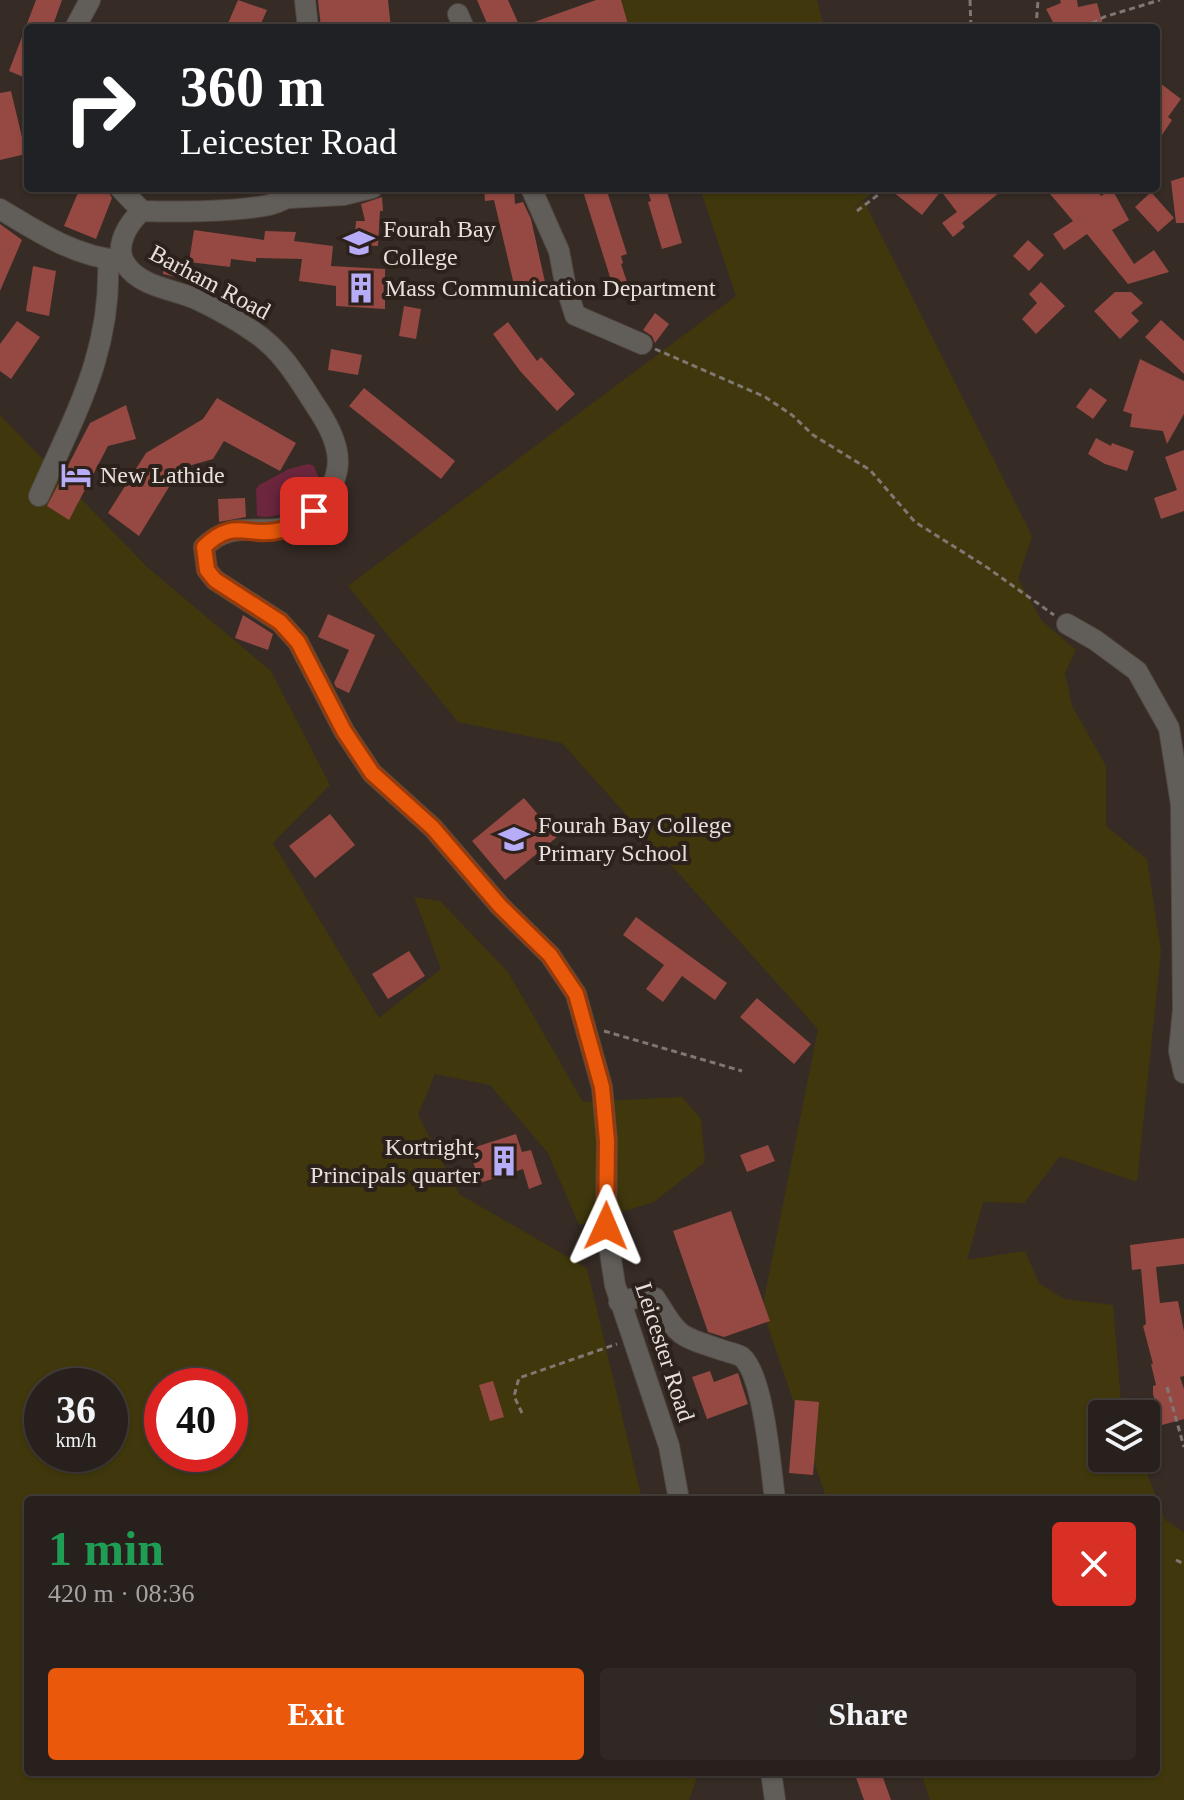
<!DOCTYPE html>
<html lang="en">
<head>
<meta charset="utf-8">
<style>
	body { margin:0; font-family:"Times New Roman",serif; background:#302825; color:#f1f3f6; height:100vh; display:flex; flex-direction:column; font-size:30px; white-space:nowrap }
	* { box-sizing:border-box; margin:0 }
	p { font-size:26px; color:#a5a3a3 }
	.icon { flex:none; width:44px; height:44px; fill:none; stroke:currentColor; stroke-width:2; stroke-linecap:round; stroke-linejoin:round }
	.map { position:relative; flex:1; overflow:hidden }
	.panel { position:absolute; left:24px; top:1496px; width:1136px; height:280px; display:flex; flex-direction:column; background:#28201c; border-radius:8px; box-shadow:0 2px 6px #0004,0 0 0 2px #443e3b }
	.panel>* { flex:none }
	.hud { position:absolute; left:24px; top:24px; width:1136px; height:168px; border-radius:8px; box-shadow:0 2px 6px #0004,0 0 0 2px #443e3b; background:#202124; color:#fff; overflow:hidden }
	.buttons { position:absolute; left:1088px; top:1400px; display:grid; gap:16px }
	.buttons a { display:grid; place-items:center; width:72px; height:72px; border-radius:8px; background:#28201c; box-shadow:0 2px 6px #0004,0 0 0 2px #443e3b; font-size:40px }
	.speed { position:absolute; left:24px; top:1368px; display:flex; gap:16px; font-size:40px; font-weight:700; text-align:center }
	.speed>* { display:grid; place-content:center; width:104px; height:104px; border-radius:50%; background:#28201c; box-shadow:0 2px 6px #0004,0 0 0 2px #443e3b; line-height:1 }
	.speed small { font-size:20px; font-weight:400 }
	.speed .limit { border:12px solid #d22; background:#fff; color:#111 }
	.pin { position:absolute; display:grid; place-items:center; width:68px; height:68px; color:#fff; margin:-34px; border-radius:16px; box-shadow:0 4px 12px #0006 }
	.me { position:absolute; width:88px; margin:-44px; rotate:1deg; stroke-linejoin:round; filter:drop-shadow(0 0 6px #0008) }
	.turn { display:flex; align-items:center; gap:28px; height:168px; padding:0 24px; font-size:36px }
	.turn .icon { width:104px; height:104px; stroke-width:2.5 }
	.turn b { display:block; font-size:56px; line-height:68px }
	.round { display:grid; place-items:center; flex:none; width:84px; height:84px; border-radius:8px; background:#302825 }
	.headline { display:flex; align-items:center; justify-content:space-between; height:136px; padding:0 24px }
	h1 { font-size:48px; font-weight:800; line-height:60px; color:#1e9e55 }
	.button { display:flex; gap:16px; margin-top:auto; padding:16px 24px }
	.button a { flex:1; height:92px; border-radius:8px; background:#ea580c; color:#fff; font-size:32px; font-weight:800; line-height:92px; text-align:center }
	.button a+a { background:#302825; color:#f1f3f6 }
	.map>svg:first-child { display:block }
	.green { fill:#40380c; fill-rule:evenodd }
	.water { fill:#6c263d }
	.building { fill:#954942 }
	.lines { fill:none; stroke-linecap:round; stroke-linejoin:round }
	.minor-casing { stroke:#524842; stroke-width:22 }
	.path { stroke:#817772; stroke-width:3; stroke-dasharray:6 4; stroke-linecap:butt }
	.minor { stroke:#615e59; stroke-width:20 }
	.route-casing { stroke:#983908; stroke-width:20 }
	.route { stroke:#ea580c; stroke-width:14 }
	.labels { text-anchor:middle; stroke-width:8; stroke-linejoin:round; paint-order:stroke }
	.poi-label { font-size:24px; fill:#e7e0dc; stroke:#2c211b; text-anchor:start }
	.street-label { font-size:24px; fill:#e7e0dc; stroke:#2c211b }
</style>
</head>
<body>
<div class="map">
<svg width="1184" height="1800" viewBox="0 0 1184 1800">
	<rect width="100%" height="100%" fill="#362b25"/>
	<!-- green -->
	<path class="green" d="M 600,0 L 817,0 L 824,28 L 618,28 Z
		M 700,188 L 878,188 L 849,211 L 864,201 L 1032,536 L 1018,579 L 1042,621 L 1076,650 L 1065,673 L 1072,706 L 1106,766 L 1106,826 L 1147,859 L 1161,951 L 1137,1182 L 1060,1156 L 1024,1203 L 983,1202 L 967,1260 L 1025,1251 L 1039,1283 L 1064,1299 L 1113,1305 L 1122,1414 L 1102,1414 L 1102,1458 L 1141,1458 L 1165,1520 L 1184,1532 L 1184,1800 L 930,1800 L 921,1772 L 1156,1772 L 1156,1500 L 827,1500 L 762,1309 L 818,1029 L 562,743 L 458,722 L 348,586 L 736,296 Z
		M 0,415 L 147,567 L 271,671 L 330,785 L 273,843 L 379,1018 L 441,969 L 414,897 L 440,901 L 508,972 L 583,1102 L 682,1097 L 701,1119 L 705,1162 L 654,1202 L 579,1225 L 548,1153 L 490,1085 L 435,1074 L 418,1115 L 459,1194 L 587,1268 L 642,1500 L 28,1500 L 28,1772 L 699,1772 L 689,1800 L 0,1800 ZM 42,1386 L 110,1386 L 110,1454 L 42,1454 ZM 162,1386 L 230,1386 L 230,1454 L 162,1454 Z"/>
	<!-- water -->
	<path class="water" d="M 308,464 L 314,466 L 321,484 C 315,504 276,521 257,516 L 256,489 L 259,485 L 289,469 Z"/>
	<!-- building -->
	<path class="building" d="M 36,0 L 62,0 L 52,28 L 28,28 L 28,79 L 9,71 Z
		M 238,0 L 267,10 L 259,28 L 226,28 Z
		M 318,0 L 388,0 L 391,28 L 321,28 Z
		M 477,0 L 508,0 L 520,27 L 596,0 L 621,0 L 629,28 L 489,28 Z
		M 1060,0 L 1077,0 L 1078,7 L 1097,3 L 1104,28 L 1056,28 L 1046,9 L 1061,3 Z
		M 1156,80 L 1181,99 L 1168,117 L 1172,120 L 1156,144 Z
		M 11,91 L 26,154 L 0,160 L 0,93 Z
		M 1184,177 L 1184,223 L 1176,223 L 1171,181 Z
		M 80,188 L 99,188 L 108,191 L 112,198 L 96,239 L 64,226 Z
		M 484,188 L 514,188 L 515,204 L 523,202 L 531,219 L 545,282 L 515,289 L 494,200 L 485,201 Z
		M 582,188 L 606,188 L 627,254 L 621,256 L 623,263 L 621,264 L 629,288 L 615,293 Z
		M 647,188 L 666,188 L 682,243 L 662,249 L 648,202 L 651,201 Z
		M 888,188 L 1005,188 L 962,223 L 965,227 L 953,237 L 942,223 L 957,212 L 941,191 L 922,215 Z
		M 1045,188 L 1096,188 L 1101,196 L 1112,189 L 1129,220 L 1112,230 L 1134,264 L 1154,250 L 1169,272 L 1128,284 L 1087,234 L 1064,250 L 1053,234 L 1073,221 Z
		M 1151,192 L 1174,218 L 1158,232 L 1135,207 Z
		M 382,197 L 383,211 L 380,211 L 378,246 L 354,245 L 356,221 L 365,221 L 361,204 Z
		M 0,224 L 22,240 L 0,291 Z
		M 194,230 L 264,240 L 265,231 L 296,232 L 294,241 L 333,246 L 331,266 L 385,269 L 385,309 L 336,306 L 336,286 L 299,281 L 302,259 L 256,258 L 256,262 L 231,259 L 230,267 L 189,262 Z
		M 1028,240 L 1044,255 L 1029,271 L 1013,256 Z
		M 164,263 L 189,265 L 188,280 L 163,274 Z
		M 33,266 L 56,271 L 49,316 L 26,311 Z
		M 1041,282 L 1065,306 L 1036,334 L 1022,319 L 1037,303 L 1029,294 Z
		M 1115,292 L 1131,292 L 1143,303 L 1131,313 L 1139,321 L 1120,339 L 1094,311 Z
		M 404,306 L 421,309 L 416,339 L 399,336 Z
		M 655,313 L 669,324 L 655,343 L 652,336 L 643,330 Z
		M 1161,320 L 1184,341 L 1184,374 L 1145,337 Z
		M 17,321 L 40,337 L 11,379 L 0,371 L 0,344 Z
		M 508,322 L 537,361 L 541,357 L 575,394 L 557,411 L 520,371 L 493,334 Z
		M 331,349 L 362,355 L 358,375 L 328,370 Z
		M 1140,359 L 1184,381 L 1184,414 L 1167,444 L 1163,431 L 1130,427 L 1132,414 L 1123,411 Z
		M 364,388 L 455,461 L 441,479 L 349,406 Z
		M 1090,388 L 1107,400 L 1093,419 L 1076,407 Z
		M 217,398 L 296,443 L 280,471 L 224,441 L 213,459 L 174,470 L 169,487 L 139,536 L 108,513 L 146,453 L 203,419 Z
		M 126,405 L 136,439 L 108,446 L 69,520 L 47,506 L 90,423 Z
		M 1096,438 L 1111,446 L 1112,443 L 1134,451 L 1127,471 L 1105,464 L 1088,454 Z
		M 1184,450 L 1184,511 L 1161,519 L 1154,498 L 1177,490 L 1165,457 Z
		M 245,498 L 246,517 L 219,522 L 218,499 Z
		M 328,614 L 375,635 L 349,693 L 336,687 L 334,683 L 349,650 L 318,637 Z
		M 243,615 L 273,634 L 268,650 L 235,638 Z
		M 524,798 L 557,837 L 505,880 L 472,841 Z
		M 330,814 L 355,845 L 315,878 L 289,846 Z
		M 636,917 L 727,983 L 715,1000 L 682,976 L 663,1002 L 646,989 L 664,965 L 623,935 Z
		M 409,951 L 425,976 L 388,999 L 372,974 Z
		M 757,998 L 811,1044 L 794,1064 L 740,1017 Z
		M 516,1134 L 522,1152 L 531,1150 L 542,1184 L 529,1189 L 523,1169 L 480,1183 L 469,1149 Z
		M 768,1145 L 775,1161 L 747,1172 L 740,1155 Z
		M 731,1211 L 770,1321 L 724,1337 L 708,1332 L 673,1231 Z
		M 1184,1238 L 1184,1264 L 1156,1267 L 1160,1303 L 1178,1301 L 1184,1331 L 1184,1376 L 1180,1377 L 1184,1389 L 1184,1419 L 1162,1425 L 1153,1394 L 1153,1386 L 1156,1385 L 1151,1364 L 1153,1364 L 1143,1326 L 1146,1324 L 1141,1269 L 1132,1270 L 1130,1245 Z
		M 710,1371 L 714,1382 L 738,1373 L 748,1404 L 707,1419 L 692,1377 Z
		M 493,1381 L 504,1417 L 490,1421 L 479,1385 Z
		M 795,1400 L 819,1402 L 813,1475 L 789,1473 Z
		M 854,1772 L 881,1772 L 891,1800 L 864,1800 Z"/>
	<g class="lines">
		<!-- minor casing -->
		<g class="minor-casing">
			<path id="minor" d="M 305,0 L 308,28
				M 458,14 L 464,28
				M 75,28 L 90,0
				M 120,188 L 142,211
				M 303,188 C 293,195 282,202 269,205 C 234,212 179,212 142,211 C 128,223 113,247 126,265 C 141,287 173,289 196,299 C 215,308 237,320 254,332 C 284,352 300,382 319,411 C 343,448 347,476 314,510 C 278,549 240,511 204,547 L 207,570 L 215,580 L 280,622 L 298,642 L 344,731 L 372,773 L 433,828 L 500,906 L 550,955 L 576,994 L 602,1087 L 607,1141 L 606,1226 L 615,1285 L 669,1446 L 679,1500
				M 531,188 L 559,251 L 565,283 L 575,315 L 642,344
				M 289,198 L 343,195 L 372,188
				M 0,209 C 37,231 75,257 119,260
				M 39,496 C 75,414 112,352 108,259
				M 1067,624 L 1095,640 L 1137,671 L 1169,728 L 1181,804 L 1183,1010 L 1179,1051 L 1184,1073
				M 619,1302 L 644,1296 L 655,1298 C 679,1336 676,1335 719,1349 C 726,1352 736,1353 742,1357 C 764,1376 771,1470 775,1500
				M 771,1772 L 775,1800"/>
		</g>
		<!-- path -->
		<path class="path" d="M 970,0 L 971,28
			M 1036,28 L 1038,0
			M 1083,28 L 1104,17 L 1160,0
			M 857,211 L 887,188
			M 655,349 L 765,397 L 792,415 L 813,435 L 870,470 L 915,522 L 985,566 L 1054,615
			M 604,1031 L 742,1071
			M 1167,1387 L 1184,1447
			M 522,1413 L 514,1396 L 519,1378 L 617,1344
			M 1176,1560 L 1184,1564"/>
		<!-- minor -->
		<use href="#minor" class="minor"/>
	</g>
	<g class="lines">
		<!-- route casing -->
		<g class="route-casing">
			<path id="route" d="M 314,511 C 304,517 293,526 281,530 C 248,539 235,516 204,547 L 207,570 L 215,580 L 280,622 L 298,642 L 344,731 L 372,773 L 433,828 L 500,906 L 550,955 L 576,994 L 602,1087 L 607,1141 L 606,1226"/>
		</g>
		<!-- route -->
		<use href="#route" class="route"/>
	</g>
	<!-- icons -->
	<defs>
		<g id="university-bare" transform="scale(2.4)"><path d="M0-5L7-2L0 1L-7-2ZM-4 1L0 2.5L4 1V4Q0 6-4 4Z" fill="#b6acf8" stroke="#2c211b" stroke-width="2.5" paint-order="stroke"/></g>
		<g id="building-bare" transform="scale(2.4)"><path d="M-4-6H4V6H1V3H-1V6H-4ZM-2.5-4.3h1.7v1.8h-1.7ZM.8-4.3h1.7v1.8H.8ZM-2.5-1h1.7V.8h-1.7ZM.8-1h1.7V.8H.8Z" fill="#b6acf8" stroke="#2c211b" stroke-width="2.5" paint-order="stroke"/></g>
		<g id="hotel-bare" transform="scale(2.4)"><path d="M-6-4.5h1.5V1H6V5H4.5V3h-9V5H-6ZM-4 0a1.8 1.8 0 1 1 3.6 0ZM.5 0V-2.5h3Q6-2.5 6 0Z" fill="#b6acf8" stroke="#2c211b" stroke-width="2.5" paint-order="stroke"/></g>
		<g id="school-bare" transform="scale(2.4)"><path d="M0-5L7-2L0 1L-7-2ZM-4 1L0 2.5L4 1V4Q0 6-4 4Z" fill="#b6acf8" stroke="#2c211b" stroke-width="2.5" paint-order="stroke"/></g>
	</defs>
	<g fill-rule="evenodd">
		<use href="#university-bare" x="359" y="243"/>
		<use href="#building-bare" x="361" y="288"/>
		<use href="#hotel-bare" x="76" y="475"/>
		<use href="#school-bare" x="514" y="839"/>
		<use href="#building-bare" x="504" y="1161"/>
	</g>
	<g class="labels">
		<!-- poi labels -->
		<g class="poi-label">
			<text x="383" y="237">Fourah Bay<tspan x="383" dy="28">College</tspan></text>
			<text x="385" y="296">Mass Communication Department</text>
			<text x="100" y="483">New Lathide</text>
			<text x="538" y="833">Fourah Bay College<tspan x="538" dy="28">Primary School</tspan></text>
			<text x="480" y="1155" text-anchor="end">Kortright,<tspan x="480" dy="28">Principals quarter</tspan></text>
		</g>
		<!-- street labels -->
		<g class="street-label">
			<text transform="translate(210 282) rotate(28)" y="8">Barham Road</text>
			<text transform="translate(665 1352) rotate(72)" y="8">Leicester Road</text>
		</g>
	</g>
</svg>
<div class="buttons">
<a><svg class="icon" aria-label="layers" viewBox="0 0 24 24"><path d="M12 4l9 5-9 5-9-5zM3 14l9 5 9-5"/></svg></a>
</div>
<div class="speed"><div>36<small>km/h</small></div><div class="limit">40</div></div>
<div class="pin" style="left:314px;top:511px;background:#d93025"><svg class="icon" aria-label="arrive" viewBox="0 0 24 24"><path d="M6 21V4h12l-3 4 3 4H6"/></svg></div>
<svg class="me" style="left:606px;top:1226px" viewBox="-20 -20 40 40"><path d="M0-17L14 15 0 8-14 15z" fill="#ea580c" stroke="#fff" stroke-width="4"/></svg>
<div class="hud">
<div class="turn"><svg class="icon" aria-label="right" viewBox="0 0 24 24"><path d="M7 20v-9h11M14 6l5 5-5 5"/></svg><div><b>360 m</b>Leicester Road</div></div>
</div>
<section class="panel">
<div class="headline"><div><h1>1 min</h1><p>420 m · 08:36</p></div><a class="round" style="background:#d93025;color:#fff"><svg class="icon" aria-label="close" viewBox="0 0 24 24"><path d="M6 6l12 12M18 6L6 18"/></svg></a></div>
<div class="button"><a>Exit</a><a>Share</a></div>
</section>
</div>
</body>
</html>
